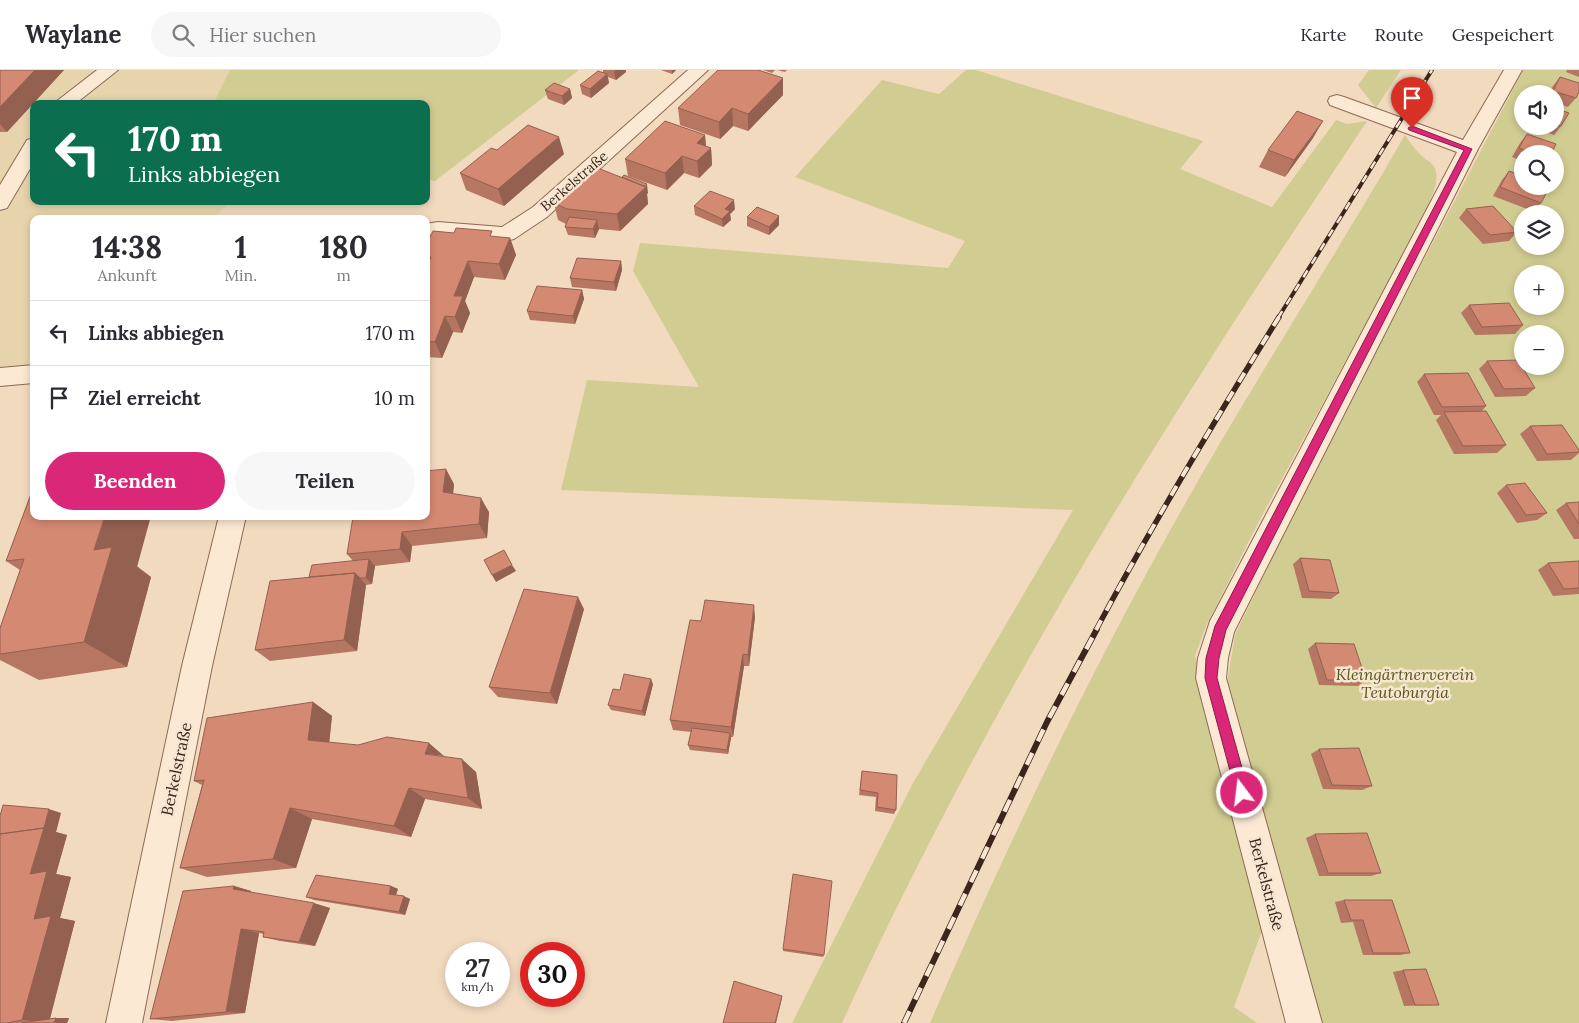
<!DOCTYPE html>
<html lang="de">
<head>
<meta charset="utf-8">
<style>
	body { margin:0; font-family:Lora,serif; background:#f7f7f7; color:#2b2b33; height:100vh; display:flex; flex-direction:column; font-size:19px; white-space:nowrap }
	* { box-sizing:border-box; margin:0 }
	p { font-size:16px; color:#7c7c81 }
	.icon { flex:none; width:28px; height:28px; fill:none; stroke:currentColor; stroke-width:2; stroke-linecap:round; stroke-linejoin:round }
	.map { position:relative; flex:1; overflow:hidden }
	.side { position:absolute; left:30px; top:145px; width:400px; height:305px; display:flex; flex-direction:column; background:#fff; border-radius:10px; box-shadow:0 2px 8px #0003 }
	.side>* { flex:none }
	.hud { position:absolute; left:30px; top:30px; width:400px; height:105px; border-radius:10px; box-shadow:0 2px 8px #0003; background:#0b6e4f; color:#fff; overflow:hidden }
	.tools { position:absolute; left:1514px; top:15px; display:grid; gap:10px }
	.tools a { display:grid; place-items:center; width:50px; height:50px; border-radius:50%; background:#fff; box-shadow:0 2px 8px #0003; font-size:25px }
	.speed { position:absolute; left:445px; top:872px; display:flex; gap:10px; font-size:25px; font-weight:700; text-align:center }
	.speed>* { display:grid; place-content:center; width:65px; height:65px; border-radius:50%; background:#fff; box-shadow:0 2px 8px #0003; line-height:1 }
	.speed small { font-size:12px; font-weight:400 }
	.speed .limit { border:8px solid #d22; background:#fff; color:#111 }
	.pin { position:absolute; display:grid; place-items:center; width:42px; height:42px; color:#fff; margin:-51px -21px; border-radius:50% 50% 50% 0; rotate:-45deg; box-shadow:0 0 5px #0007 }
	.pin .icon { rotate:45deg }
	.me { position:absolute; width:55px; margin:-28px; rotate:345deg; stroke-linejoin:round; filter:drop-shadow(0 0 4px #0008) }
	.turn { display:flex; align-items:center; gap:18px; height:105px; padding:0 15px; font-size:22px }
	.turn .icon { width:65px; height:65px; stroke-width:2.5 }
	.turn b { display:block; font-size:35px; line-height:42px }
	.eta { display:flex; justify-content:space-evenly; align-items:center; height:85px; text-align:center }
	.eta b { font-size:30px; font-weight:700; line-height:35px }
	.button { display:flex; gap:10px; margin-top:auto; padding:10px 15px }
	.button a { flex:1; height:58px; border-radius:30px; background:#db2777; color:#fff; font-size:20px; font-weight:700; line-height:58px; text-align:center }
	.button a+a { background:#f7f7f7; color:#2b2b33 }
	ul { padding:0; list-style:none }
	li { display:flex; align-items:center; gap:15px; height:65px; padding:0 15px; border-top:1px solid #e1e1e2 }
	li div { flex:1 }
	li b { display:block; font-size:19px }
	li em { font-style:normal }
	header { display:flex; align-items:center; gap:30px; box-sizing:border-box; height:70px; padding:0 25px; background:#fff; border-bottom:1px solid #e1e1e2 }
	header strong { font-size:24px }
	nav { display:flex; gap:28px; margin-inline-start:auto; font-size:18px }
	.search { width:350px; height:45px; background:#f7f7f7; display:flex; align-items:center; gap:12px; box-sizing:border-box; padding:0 18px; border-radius:28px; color:#7c7c81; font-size:19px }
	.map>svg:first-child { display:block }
	.farmland { fill:#e8d4ac }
	.green { fill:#d1cd92; fill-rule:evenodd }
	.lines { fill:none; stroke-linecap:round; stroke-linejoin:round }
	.minor-casing { stroke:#8c6956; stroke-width:2 }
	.minor { fill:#fce9d3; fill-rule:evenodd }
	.rail-far2-casing { stroke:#3b251c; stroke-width:4 }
	.rail-far1-casing { stroke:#3b251c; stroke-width:5.5 }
	.rail-casing { stroke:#3b251c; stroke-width:6 }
	.rail-far2 { stroke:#f9e6d0; stroke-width:2.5; stroke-dasharray:8; stroke-linecap:butt }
	.rail-far1 { stroke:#f9e6d0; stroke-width:4; stroke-dasharray:11; stroke-linecap:butt }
	.rail { stroke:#f9e6d0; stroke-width:4.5; stroke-dasharray:13; stroke-linecap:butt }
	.wall { fill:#b67662 }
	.shaded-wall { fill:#946050 }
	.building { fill:#d48972; stroke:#946050 }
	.route { fill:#db2777; stroke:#8e194d }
	.labels { text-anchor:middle; stroke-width:5; stroke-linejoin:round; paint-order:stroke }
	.far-street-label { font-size:14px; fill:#3b251c; stroke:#f9e6d0 }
	.park-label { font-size:16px; font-style:italic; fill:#555920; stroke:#f9e6d0 }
	.street-label { font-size:16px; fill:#3b251c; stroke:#f9e6d0 }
</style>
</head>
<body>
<header>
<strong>Waylane</strong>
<div class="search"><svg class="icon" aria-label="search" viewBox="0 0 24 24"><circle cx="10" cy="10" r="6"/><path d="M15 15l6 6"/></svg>Hier suchen</div>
<nav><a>Karte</a><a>Route</a><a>Gespeichert</a></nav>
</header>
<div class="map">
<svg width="1579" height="953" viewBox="0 0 1579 953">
	<rect width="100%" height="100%" fill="#f2dabf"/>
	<!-- farmland -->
	<path class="farmland" d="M 0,0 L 230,0 L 213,34 L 34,34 L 34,131 L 231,131 L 212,149 L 34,149 L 34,298 L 0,298 Z"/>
	<!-- green -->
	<path class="green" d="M 230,0 L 579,0 L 435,111 L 426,109 L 426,34 L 213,34 Z
		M 966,0 L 976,0 L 1203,71 L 1180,99 L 1272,137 L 1336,50 L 1347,54 L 1367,51 C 1309,139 1250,226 1194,315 C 1063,520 943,732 842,953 L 792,953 L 913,713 L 1073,440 L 561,420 L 587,310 L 699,317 L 633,201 L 640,173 L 948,198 L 965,171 L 795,107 L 882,10 L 939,24 Z
		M 1369,0 L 1401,0 L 1376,38 L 1358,15 Z
		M 1523,0 L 1579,0 L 1579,953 L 1320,953 L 1226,619 L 1235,565 L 1328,373 ZM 1522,24 L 1555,24 L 1555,56 L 1522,56 ZM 1522,84 L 1555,84 L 1555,116 L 1522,116 ZM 1522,144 L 1555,144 L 1555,176 L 1522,176 ZM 1522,204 L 1555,204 L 1555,236 L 1522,236 ZM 1522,264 L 1555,264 L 1555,296 L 1522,296 Z
		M 1405,65 C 1410,72 1415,80 1422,86 C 1426,90 1431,92 1434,96 C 1443,112 1425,140 1419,155 L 1257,455 L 1206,556 L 1195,586 L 1263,858 L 1234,937 L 1257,953 L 930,953 C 1011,766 1100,581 1202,404 C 1268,290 1339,179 1405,65 Z"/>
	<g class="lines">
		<!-- minor casing -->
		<g class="minor-casing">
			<path id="minor" d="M 97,0 L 118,0 L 75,34 L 53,34 Z
				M 688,0 L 708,0 L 547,147 L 514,169 L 506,171 L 438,166 L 426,168 L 426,154 L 438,152 L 502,157 L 533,137 Z
				M 1504,0 L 1522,0 L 1478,79 L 1234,562 L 1228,588 L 1226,608 L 1322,953 L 1286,953 L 1196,608 L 1198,588 L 1210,551 L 1457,82 L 1330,35 L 1328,31 L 1330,27 L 1337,25 L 1344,27 L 1463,70 Z
				M 34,68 L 34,92 L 7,138 L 0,140 L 0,115 L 27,70 Z
				M 34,295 L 34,313 L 0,316 L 0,298 Z
				M 219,446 L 246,446 L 212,596 L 142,953 L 106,953 L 182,596 Z"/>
		</g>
		<!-- minor -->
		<use href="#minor" class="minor"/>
		<!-- rail-far2 casing -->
		<g class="rail-far2-casing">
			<path id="rail-far2" d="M 1278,248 L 1432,0"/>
		</g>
		<!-- rail-far1 casing -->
		<g class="rail-far1-casing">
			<path id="rail-far1" d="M 1096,560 C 1153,453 1215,350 1279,247"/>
		</g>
		<!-- rail casing -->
		<g class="rail-casing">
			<path id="rail" d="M 904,953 L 1047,652 L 1097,559"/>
		</g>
		<!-- rail-far2 -->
		<use href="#rail-far2" class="rail-far2"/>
		<!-- rail-far1 -->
		<use href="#rail-far1" class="rail-far1"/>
		<!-- rail -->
		<use href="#rail" class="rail"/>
	</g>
	<!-- wall -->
	<path class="wall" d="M 0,0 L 64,0 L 7,62 L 0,62 Z
		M 603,0 L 626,0 L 626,2 L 616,10 L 608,7 L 609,13 L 591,28 L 582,24 L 580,15 L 603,3 Z
		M 661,0 L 676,0 L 672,4 Z
		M 763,0 L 775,0 L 772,3 Z
		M 777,0 L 787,0 L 785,2 Z
		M 1567,0 L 1579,0 L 1579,7 L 1566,2 Z
		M 1560,7 L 1576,28 L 1568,37 L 1555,33 L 1555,24 L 1549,24 L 1553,16 Z
		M 570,19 L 572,28 L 564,35 L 548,29 L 545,20 Z
		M 783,25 L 748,61 L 733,56 L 720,69 L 680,55 L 678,38 Z
		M 1555,38 L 1561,56 L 1554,65 L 1530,56 L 1555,56 Z
		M 1527,64 L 1551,84 L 1522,84 L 1522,91 L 1512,87 L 1520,73 Z
		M 705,65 L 706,76 L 711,78 L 712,95 L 699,108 L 684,103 L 667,120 L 628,106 L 625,89 Z
		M 1313,68 L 1285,107 L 1259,97 L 1268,80 Z
		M 497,80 L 564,84 L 504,136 L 466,120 L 460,103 Z
		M 1509,101 L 1541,133 L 1533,141 L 1493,126 L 1502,110 Z
		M 648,123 L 647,124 L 648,134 L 620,161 L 599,159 L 595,168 L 568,165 L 565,157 L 566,154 L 558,150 L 554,133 Z
		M 694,136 L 735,139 L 730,144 L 731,150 L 723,157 L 695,145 Z
		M 1466,139 L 1517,162 L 1509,171 L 1483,174 L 1459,148 Z
		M 747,147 L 779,155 L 769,165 L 747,156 Z
		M 494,167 L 510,168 L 516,185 L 505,210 L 474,207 L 465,231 L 470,243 L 462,263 L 453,262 L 442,288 L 426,287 L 426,175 Z
		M 621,191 L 622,200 L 616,221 L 572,217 L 570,208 Z
		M 582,220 L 584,229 L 575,254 L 530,250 L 527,241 Z
		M 1469,235 L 1523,255 L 1515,264 L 1475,265 L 1461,243 Z
		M 1487,291 L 1535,318 L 1526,326 L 1495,327 L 1479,299 Z
		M 1424,304 L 1486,336 L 1482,341 L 1506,375 L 1497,383 L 1454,384 L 1436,350 L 1441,345 L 1434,345 L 1417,312 Z
		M 1530,356 L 1579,380 L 1579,383 L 1571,390 L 1537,391 L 1520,364 Z
		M 454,414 L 453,423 L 489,442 L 487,468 L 412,476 L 410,492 L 375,496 L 372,514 L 366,515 L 357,581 L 270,591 L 255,580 L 309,507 L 353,491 L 347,484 L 426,446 Z
		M 1506,415 L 1547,443 L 1537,450 L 1517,453 L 1497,423 Z
		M 34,416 L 151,507 L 127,597 L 39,610 L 0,590 L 0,558 L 20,500 L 6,491 Z
		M 1579,432 L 1579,469 L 1574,469 L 1556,440 L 1566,433 Z
		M 1300,488 L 1339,523 L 1331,529 L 1302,528 L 1293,494 Z
		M 1579,491 L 1579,524 L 1553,526 L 1538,500 L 1548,493 Z
		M 584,539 L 557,634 L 498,627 L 489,617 Z
		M 755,547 L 749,596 L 744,596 L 733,667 L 731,667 L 728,684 L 690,680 L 688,675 L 691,662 L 673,660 L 670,650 L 701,551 Z
		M 1315,573 L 1366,610 L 1358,616 L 1319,615 L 1308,579 Z
		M 653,614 L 645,646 L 611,640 L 608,635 Z
		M 313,632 L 332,646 L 329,673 L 444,687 L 476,702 L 482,739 L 425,729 L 411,767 L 312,749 L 296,798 L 207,807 L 180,798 L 202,715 L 194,711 Z
		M 1319,679 L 1372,716 L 1362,720 L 1323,719 L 1311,684 Z
		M 862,701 L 896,740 L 894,744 L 875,741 L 876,727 L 859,725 Z
		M 61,743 L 56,762 L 67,765 L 56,804 L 71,807 L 60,848 L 75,851 L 50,949 L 69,948 L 67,953 L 0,953 Z
		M 1315,764 L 1381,803 L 1371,806 L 1319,806 L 1306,768 Z
		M 234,816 L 251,821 L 251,822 L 330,838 L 315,876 L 280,871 L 263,867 L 264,864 L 259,863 L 245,943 L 172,951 L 150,949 Z
		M 391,816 L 398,819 L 396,825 L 410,829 L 405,845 L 314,830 L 306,827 Z
		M 1344,830 L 1410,883 L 1400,885 L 1363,885 L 1353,852 L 1341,853 L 1335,832 Z
		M 783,879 L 824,885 L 823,887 L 783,881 Z
		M 1403,900 L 1439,935 L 1404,936 L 1393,902 Z"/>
	<!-- shaded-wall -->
	<path class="shaded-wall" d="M 35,0 L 65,0 L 64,0 L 7,62 L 0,54 L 0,37 Z
		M 616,0 L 626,0 L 626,2 L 616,10 L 614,2 Z
		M 672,0 L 676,0 L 672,4 Z
		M 607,4 L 609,13 L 591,28 L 590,19 Z
		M 783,8 L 783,25 L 748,61 L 748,44 Z
		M 570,19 L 572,28 L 564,35 L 562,26 Z
		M 732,38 L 733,56 L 720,69 L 719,52 Z
		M 1323,51 L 1313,68 L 1285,107 L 1294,90 Z
		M 705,65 L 706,82 L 711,78 L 712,95 L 699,108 L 697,91 L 697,73 Z
		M 559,67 L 564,84 L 504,136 L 498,119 Z
		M 682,86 L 684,103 L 667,120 L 665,103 Z
		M 647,114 L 648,123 L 647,124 L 648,134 L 620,161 L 617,144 Z
		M 734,130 L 735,139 L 730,144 L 731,150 L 723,157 L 722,149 L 725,139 Z
		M 779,146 L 779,155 L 769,165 L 769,157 Z
		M 597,150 L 599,159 L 595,168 L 593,159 Z
		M 510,168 L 516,185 L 505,210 L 499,194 Z
		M 468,191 L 474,207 L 465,231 L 470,243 L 462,263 L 455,247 L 454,226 Z
		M 621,191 L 622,200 L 616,221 L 614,212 Z
		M 582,220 L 584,229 L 575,254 L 573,246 Z
		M 445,246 L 453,262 L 442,288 L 435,272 Z
		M 446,399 L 454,414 L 452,436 L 443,422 Z
		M 481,428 L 489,442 L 487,468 L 479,454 Z
		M 105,446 L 151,446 L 137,497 L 151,507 L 127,597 L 84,572 L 94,480 Z
		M 402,462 L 412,476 L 410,492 L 400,479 Z
		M 369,489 L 375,496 L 372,514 L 366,508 Z
		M 512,495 L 516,501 L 496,512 L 492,505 Z
		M 355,503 L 366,515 L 357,581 L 344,570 Z
		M 578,527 L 584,539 L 557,634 L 550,623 Z
		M 754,535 L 755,547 L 749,596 L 748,585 Z
		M 743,584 L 744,596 L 733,667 L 731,657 Z
		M 651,609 L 653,614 L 645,646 L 642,641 Z
		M 313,632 L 332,646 L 328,684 L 308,670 Z
		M 730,663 L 731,668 L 728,684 L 727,680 Z
		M 429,673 L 444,686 L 425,684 Z
		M 462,689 L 476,702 L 482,739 L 468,728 Z
		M 409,718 L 425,729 L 411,767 L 394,756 Z
		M 290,738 L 312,749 L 296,798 L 273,789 Z
		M 49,739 L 61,743 L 56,762 L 67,765 L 56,804 L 71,807 L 60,848 L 75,851 L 49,952 L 22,950 L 34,849 L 30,804 Z
		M 234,816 L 251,821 L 251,825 L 233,819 Z
		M 391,816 L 398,819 L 395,827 L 389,824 Z
		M 404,826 L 410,829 L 405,845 L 399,842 Z
		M 314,833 L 330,838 L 315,876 L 299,872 Z
		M 241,859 L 259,863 L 245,943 L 226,942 Z
		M 782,926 L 782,928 L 776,953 L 775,953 Z
		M 56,948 L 69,948 L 67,953 L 54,953 Z"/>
	<!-- building -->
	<path class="building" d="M 0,0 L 35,0 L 0,37 Z
		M 718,0 L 758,0 L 783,8 L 748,44 L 732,38 L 719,52 L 678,38 Z
		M 598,1 L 607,4 L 590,19 L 580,15 Z
		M 1560,7 L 1579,13 L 1579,22 L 1576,28 L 1553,21 Z
		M 554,13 L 570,19 L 562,26 L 545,20 Z
		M 1555,38 L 1569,43 L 1561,56 L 1555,54 Z
		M 1297,41 L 1323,51 L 1294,90 L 1268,80 Z
		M 665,51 L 705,65 L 697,73 L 711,78 L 697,91 L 682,86 L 665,103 L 625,89 Z
		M 528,55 L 559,67 L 498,119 L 460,103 L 491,78 L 497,80 Z
		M 1527,64 L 1556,74 L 1551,84 L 1534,84 L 1519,78 Z
		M 595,97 L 646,117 L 617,144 L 567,139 L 554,133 Z
		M 1509,101 L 1522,106 L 1522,116 L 1550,116 L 1541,133 L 1500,117 Z
		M 624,105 L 647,114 L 644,116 L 622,107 Z
		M 710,121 L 734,130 L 725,139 L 730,141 L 722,149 L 694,136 Z
		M 1493,136 L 1517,162 L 1490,165 L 1466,139 Z
		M 757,137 L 779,146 L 769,157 L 747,147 Z
		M 569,147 L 597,150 L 593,159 L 565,157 Z
		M 456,158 L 492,161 L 490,166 L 510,168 L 499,194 L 468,191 L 454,226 L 463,226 L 455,247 L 445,246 L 435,272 L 426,271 L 426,198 L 431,187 L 426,187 L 426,175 L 433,161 L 454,163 Z
		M 577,188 L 621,191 L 614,212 L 570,208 Z
		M 537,216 L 582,220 L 573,246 L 527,241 Z
		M 1509,233 L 1523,255 L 1482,257 L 1469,235 Z
		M 1518,290 L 1535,318 L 1504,319 L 1487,291 Z
		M 1468,303 L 1486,336 L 1442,337 L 1424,304 Z
		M 1486,341 L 1506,375 L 1463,376 L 1444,342 Z
		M 1562,355 L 1579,380 L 1579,382 L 1547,384 L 1530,356 Z
		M 446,399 L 443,422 L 481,428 L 479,454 L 402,462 L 400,479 L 347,484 L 353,447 L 426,446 L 426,401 Z
		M 1525,413 L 1547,443 L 1526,445 L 1506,415 Z
		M 34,416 L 34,446 L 105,446 L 94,480 L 112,477 L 84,572 L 0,584 L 0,558 L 24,489 L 6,491 Z
		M 1579,432 L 1579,454 L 1566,433 Z
		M 504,480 L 512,495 L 492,505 L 484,490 Z
		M 1300,488 L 1330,490 L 1339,523 L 1309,521 Z
		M 369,489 L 366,508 L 360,508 L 355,503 L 309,507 L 312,495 Z
		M 1579,491 L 1579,518 L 1564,519 L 1548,493 Z
		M 355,503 L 344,570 L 255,580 L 270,511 Z
		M 524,519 L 578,527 L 550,623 L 489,617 Z
		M 705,530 L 754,535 L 748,585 L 743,584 L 731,657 L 670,650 L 690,550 L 701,551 Z
		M 1315,573 L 1354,574 L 1366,610 L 1327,610 Z
		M 624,604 L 651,609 L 642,641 L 608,635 L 613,619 L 620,620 Z
		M 313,632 L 308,670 L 358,675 L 387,667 L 429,673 L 425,684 L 462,689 L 468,728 L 409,718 L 394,756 L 290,738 L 273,789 L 180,798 L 204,710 L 194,711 L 207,648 Z
		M 692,658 L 730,663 L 727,680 L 688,675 Z
		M 1359,678 L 1372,716 L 1332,715 L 1319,679 Z
		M 862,701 L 897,705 L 896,740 L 877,737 L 878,723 L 860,720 Z
		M 3,735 L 49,739 L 44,758 L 0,764 L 0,746 Z
		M 44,758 L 30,804 L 47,801 L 34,849 L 51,846 L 22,950 L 7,953 L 0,953 L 0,764 Z
		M 1367,763 L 1381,803 L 1328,803 L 1315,764 Z
		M 793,804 L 832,811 L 824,885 L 783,879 Z
		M 316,805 L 391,816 L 389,824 L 404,826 L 399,842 L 306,827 Z
		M 234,816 L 233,819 L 314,833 L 299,872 L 263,867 L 264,862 L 241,859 L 226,942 L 150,949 L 183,821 Z
		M 1344,830 L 1392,830 L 1410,883 L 1373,883 L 1363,850 L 1351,850 Z
		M 1426,899 L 1439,935 L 1415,935 L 1403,900 Z
		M 734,911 L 782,926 L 775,953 L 723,953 Z
		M 56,948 L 54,953 L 21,953 Z"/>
	<!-- route -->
	<path class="route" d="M 1412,56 L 1472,79 L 1226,560 L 1219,588 L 1217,608 L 1249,723 L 1247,728 L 1242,730 L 1238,728 L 1236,723 L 1205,608 L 1206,588 L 1215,556 L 1464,80 L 1409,60 L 1408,58 Z"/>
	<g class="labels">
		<!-- far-street labels -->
		<g class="far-street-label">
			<text transform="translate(574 111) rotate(-41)" y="5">Berkelstraße</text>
		</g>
		<!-- park labels -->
		<g class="park-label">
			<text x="1405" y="610">Kleingärtnerverein<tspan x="1405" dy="18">Teutoburgia</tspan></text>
		</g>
		<!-- street labels -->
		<g class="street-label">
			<text transform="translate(176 699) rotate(-78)" y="6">Berkelstraße</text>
			<text transform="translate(1267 814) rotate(75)" y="6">Berkelstraße</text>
		</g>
	</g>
</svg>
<div class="tools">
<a><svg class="icon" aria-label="sound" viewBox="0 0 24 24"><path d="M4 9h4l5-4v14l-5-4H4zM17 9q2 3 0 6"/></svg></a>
<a><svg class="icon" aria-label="search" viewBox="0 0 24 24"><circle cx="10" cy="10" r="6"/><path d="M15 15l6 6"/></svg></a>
<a><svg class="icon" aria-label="layers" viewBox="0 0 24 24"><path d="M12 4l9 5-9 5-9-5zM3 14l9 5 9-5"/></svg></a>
<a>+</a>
<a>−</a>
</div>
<div class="speed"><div>27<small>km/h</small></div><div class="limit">30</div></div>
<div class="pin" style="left:1412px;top:58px;background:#d93025"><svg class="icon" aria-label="arrive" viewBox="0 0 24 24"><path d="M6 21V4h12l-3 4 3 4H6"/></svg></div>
<svg class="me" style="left:1242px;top:723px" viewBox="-20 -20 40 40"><circle r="17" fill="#db2777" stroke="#fff" stroke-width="3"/><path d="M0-11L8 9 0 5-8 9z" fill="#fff"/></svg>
<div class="hud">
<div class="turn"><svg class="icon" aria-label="left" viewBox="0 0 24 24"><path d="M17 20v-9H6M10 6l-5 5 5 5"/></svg><div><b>170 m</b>Links abbiegen</div></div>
</div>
<section class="side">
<div class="eta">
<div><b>14:38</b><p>Ankunft</p></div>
<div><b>1</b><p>Min.</p></div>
<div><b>180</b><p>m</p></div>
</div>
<ul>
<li><svg class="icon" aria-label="left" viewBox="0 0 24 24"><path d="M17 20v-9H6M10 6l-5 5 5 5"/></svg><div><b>Links abbiegen</b></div><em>170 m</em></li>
<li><svg class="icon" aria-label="arrive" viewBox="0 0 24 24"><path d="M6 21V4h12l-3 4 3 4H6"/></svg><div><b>Ziel erreicht</b></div><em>10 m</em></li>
</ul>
<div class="button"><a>Beenden</a><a>Teilen</a></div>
</section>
</div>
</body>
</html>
